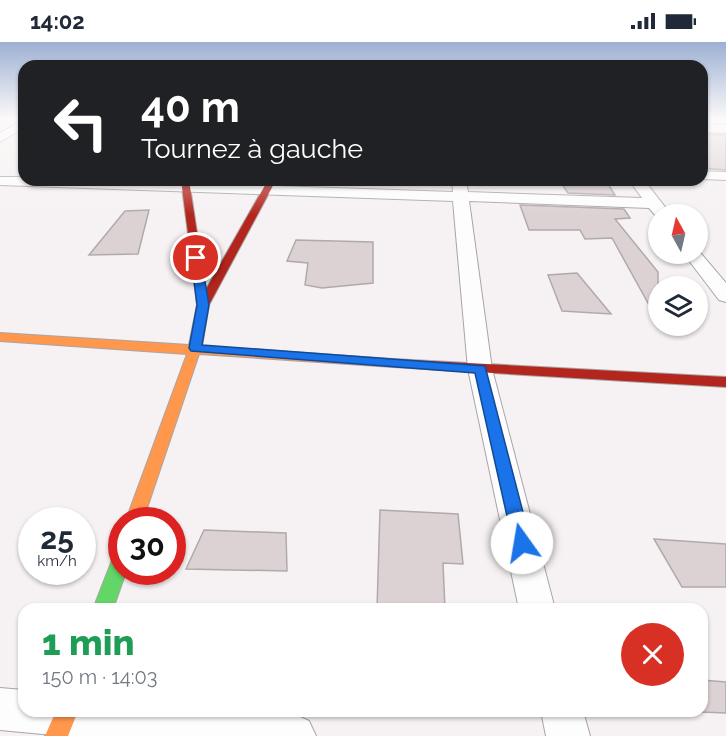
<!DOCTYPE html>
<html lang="fr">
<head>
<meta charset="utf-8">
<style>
	body { margin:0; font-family:Raleway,sans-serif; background:#f2f2f3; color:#1f2937; height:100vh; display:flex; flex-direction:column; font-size:22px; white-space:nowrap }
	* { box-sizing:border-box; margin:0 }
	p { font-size:20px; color:#747a83 }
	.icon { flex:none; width:33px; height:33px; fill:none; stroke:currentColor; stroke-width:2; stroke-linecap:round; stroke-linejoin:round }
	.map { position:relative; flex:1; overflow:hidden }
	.side { position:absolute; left:18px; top:561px; width:690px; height:114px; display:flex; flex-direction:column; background:#fff; border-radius:18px; box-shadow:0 2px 4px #0004 }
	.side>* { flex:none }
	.guide { position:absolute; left:18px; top:18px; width:690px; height:126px; border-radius:18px; box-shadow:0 2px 4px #0004; background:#202124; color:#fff; overflow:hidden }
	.needle { width:39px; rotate:352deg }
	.buttons { position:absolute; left:648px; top:162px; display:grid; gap:12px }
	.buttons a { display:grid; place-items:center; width:60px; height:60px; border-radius:50%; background:#fff; box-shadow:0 2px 4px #0004; font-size:30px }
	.speed { position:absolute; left:18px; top:465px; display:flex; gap:12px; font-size:30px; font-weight:700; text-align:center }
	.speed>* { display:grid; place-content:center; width:78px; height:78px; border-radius:50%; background:#fff; box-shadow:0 2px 4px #0004; line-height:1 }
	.speed small { font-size:15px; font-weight:400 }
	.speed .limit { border:9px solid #d22; background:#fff; color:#111 }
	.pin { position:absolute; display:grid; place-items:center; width:51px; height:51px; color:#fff; margin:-26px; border:3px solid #fff; border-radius:50%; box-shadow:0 2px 6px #0007 }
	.me { position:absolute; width:66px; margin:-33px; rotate:347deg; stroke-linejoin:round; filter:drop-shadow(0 0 4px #0008) }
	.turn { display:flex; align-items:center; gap:21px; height:126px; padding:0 24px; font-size:27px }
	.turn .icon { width:78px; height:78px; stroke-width:2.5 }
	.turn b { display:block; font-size:42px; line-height:51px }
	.round { display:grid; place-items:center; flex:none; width:63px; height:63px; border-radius:32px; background:#f2f2f3 }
	.headline { display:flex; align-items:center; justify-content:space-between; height:102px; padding:0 24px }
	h1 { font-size:36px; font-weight:800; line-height:45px; color:#1e9e55 }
	.status { display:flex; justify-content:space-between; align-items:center; height:42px; padding:0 30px; background:#fff; direction:ltr }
	.status svg { height:16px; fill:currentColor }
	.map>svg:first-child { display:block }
	.building { fill:#dcd1d3; stroke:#afabac; stroke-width:1.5 }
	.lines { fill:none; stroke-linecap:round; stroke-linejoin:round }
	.street-casing { stroke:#a9a5a6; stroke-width:2 }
	.fast-casing { stroke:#a9a5a6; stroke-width:2 }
	.slow-casing { stroke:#a9a5a6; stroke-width:2 }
	.jam-casing { stroke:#a9a5a6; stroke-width:2 }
	.street { fill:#fefdfd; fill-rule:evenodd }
	.fast { fill:#63d668; fill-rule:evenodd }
	.slow { fill:#ff974d; fill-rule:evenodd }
	.jam { fill:#b3261e; fill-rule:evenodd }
	.route { fill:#1a73e8; stroke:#114b97; stroke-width:1.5 }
</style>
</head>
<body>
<div class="status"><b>14:02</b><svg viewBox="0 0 49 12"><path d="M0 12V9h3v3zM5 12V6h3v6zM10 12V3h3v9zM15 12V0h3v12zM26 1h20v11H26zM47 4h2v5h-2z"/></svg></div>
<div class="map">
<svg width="726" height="694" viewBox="0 0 726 694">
	<rect width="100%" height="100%" fill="#f6f1f2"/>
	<!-- building -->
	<path class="building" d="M 702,92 L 726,93 L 726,128 L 702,126 Z
		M 559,138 L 606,139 L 615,153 L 568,151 Z
		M 520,163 L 624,167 L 630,176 L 615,177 L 658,230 L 658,279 L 612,196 L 585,197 L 580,188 L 529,188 Z
		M 149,168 L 138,212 L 89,213 L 125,169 Z
		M 296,198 L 373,200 L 373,241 L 322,246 L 305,243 L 308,221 L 287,219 Z
		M 577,231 L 611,272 L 562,269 L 548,233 Z
		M 380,468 L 458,472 L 463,522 L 443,521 L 445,567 L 377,567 Z
		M 204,488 L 286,491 L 287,529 L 186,527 Z
		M 654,497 L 726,502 L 726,545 L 682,545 Z
		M 702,638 L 726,640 L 726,671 L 702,670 Z"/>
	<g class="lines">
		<!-- street casing -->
		<g class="street-casing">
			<path id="street" d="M 24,77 L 24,86 L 0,100 L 0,91 Z
				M 702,82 L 726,83 L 726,91 L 702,90 Z
				M 702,129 L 726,130 L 726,138 L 702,137 Z
				M 0,135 L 24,135 L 24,138 L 104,138 L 453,150 L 452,138 L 466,138 L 468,150 L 642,156 L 629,138 L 644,138 L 669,170 L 667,172 L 655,173 L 649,166 L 469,159 L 492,327 L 555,567 L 519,567 L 468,327 L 453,159 L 0,143 Z
				M 698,208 L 726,241 L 726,260 L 719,258 L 684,212 L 698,212 Z
				M 0,646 L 24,648 L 24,669 L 256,669 L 294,672 L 309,679 L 316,694 L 64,694 L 0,688 Z
				M 541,669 L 583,669 L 590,694 L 546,694 Z"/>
		</g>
		<!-- fast casing -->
		<g class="fast-casing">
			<path id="fast" d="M 122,505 L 122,530 L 126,530 L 113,567 L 93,567 L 116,508 Z"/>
		</g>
		<!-- slow casing -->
		<g class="slow-casing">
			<path id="slow" d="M 199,234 L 204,237 L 209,263 L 202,304 L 393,317 L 399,321 L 393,325 L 199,312 L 143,478 L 126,478 L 187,312 L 0,299 L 0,291 L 189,303 L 197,263 L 194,237 Z
				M 56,669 L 78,669 L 68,694 L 45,694 Z"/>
		</g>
		<!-- jam casing -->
		<g class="jam-casing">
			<path id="jam" d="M 181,138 L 189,138 L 204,237 L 199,240 L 194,237 Z
				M 268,138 L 276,138 L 209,263 L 207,265 L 199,265 L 197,263 Z
				M 393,317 L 726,335 L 726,345 L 393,325 L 387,321 Z"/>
		</g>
		<!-- street -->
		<use href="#street" class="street"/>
		<!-- fast -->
		<use href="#fast" class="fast"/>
		<!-- slow -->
		<use href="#slow" class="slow"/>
		<!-- jam -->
		<use href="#jam" class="jam"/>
	</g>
	<!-- sky -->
	<linearGradient id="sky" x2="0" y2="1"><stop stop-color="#9db0d3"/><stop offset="0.44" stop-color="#fbf9f9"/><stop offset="1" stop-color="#fbf9f9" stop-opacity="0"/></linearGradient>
	<rect width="726" height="173" fill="url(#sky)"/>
	<!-- route -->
	<path class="route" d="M 196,213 L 201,216 L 209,263 L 202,303 L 485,324 L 531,501 L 528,508 L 522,510 L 516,508 L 513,501 L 475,331 L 191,309 L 189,306 L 197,263 L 191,216 Z"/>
</svg>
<div class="buttons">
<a><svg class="needle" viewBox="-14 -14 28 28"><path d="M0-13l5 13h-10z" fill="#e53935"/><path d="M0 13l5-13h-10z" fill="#747a83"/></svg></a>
<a><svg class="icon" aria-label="layers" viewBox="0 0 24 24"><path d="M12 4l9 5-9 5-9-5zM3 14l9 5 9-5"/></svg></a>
</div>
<div class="speed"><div>25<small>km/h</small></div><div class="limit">30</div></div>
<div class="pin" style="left:196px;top:216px;background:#d93025"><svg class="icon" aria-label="arrive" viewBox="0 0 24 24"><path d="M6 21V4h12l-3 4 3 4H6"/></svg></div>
<svg class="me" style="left:522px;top:501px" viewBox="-20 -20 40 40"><circle r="19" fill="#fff"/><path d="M0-13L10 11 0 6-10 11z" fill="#1a73e8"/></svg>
<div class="guide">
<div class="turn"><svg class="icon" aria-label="left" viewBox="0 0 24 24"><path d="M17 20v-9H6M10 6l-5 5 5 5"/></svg><div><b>40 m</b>Tournez à gauche</div></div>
</div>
<section class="side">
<div class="headline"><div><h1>1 min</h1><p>150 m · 14:03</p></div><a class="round" style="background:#d93025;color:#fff"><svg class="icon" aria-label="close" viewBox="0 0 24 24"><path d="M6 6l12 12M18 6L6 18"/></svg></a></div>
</section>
</div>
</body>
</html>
